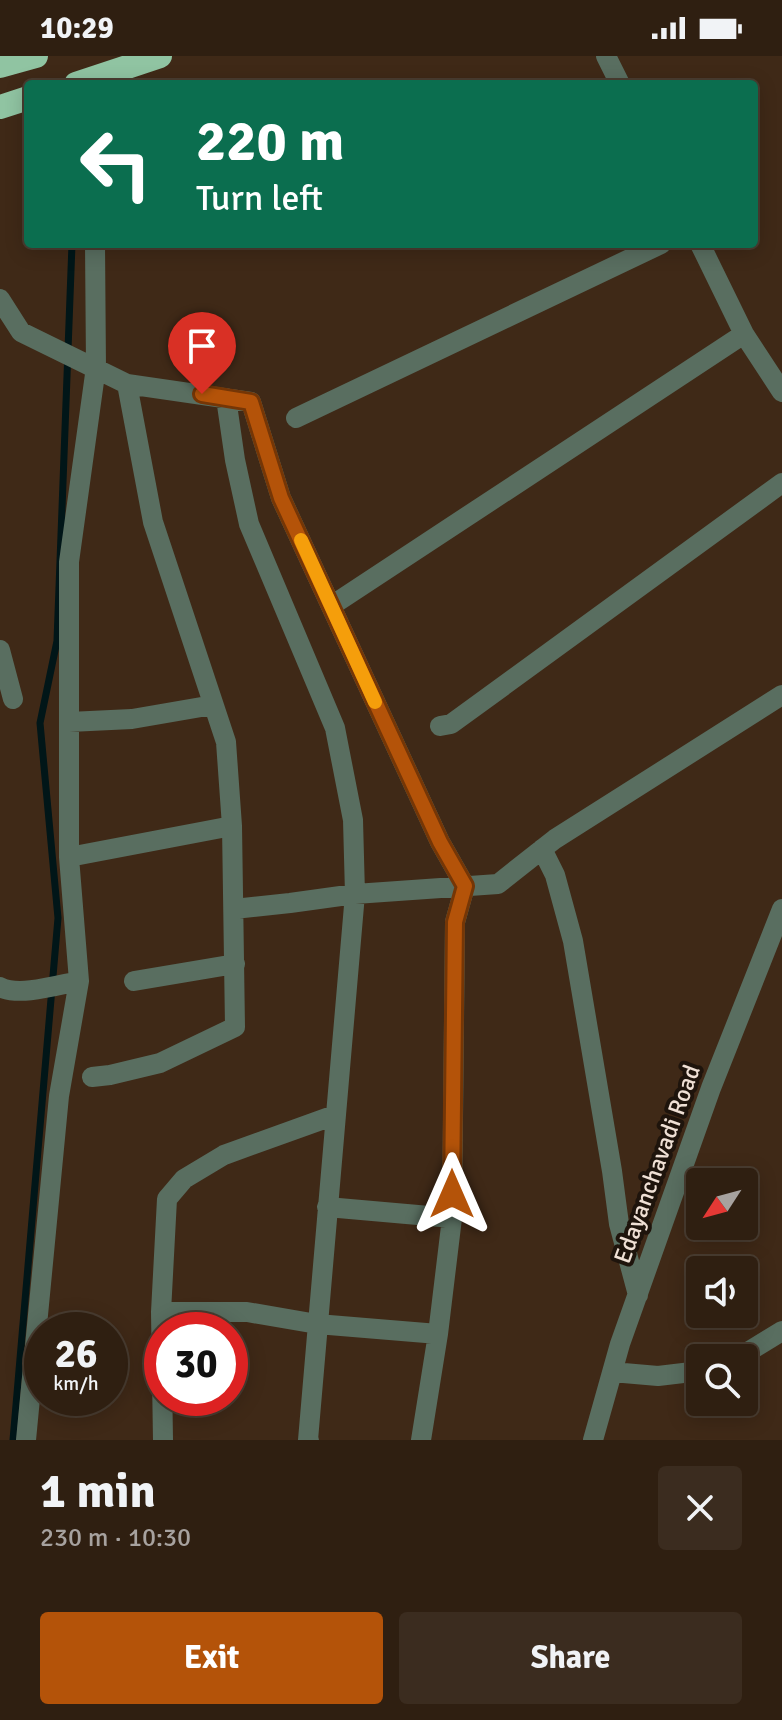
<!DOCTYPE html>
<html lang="en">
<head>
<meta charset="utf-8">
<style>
	body { margin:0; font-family:Signika,sans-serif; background:#3b2c1f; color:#f1f3f6; height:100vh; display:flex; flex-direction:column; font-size:30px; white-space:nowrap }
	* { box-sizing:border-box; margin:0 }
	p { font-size:26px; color:#a7a29f }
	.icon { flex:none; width:44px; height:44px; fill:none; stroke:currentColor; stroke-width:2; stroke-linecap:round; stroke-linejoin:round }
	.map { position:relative; height:1384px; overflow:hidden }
	.drawer { display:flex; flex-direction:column; background:#2f1f11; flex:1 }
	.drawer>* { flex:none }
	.hud { position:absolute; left:24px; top:24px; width:734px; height:168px; border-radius:8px; box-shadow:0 4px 20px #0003,0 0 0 2px #4a3d31; background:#0b6e4f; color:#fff; overflow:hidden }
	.needle { width:52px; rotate:234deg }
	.controls { position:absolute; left:686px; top:1112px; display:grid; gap:16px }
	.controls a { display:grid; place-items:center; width:72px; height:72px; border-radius:8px; background:#2f1f11; box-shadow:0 4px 20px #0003,0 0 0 2px #4a3d31; font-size:40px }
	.speed { position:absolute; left:24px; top:1256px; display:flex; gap:16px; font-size:40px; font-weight:700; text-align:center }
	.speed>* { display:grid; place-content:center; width:104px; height:104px; border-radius:50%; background:#2f1f11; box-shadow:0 4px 20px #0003,0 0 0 2px #4a3d31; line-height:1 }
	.speed small { font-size:20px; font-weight:400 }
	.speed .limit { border:12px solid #d22; background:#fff; color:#111 }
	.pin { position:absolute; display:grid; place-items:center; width:68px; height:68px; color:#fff; margin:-82px -34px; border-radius:50% 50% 50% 0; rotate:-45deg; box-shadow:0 0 8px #0007 }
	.pin .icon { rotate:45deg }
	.me { position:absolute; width:88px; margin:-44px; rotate:0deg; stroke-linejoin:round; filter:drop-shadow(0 0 6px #0008) }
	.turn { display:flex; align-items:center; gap:28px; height:168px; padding:0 40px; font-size:36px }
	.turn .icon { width:104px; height:104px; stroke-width:2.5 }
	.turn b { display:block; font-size:56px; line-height:68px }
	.round { display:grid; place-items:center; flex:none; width:84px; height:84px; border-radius:8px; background:#3b2c1f }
	.headline { display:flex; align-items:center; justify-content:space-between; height:136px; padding:0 40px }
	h1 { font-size:48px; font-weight:700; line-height:60px }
	.cta { display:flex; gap:16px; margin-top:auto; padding:16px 40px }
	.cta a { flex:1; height:92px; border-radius:8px; background:#b45309; color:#fff; font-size:32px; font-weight:700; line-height:92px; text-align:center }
	.cta a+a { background:#3b2c1f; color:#f1f3f6 }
	.status { display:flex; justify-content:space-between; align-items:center; height:56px; padding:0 40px; background:#2f1f11; direction:ltr }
	.status svg { height:22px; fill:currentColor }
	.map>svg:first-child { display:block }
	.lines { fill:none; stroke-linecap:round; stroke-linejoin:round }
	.stream { stroke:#011618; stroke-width:7 }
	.minor { stroke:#596e60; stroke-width:20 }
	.highway { stroke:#90c4a2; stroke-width:24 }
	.route-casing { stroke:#753606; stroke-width:20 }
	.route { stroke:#b45309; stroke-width:14 }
	.slow { stroke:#f59e0b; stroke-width:14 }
	.labels { text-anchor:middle; stroke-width:8; stroke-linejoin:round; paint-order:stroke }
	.street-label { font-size:24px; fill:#efe0d5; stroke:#1e140c }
</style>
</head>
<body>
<div class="status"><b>10:29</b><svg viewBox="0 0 49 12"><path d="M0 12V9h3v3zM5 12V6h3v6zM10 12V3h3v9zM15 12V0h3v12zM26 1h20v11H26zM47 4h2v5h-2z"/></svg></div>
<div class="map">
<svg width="782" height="1384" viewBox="0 0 782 1384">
	<rect width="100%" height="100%" fill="#3f2917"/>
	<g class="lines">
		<!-- stream -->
		<path class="stream" d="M 13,1384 L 58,862 L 40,667 L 57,585 L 72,188"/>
		<!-- minor -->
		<path class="minor" d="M 606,0 L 620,28
			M 700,188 L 744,278 L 782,336
			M 0,243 L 21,276 L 127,328 L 251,346 L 281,442 L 440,786 L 465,830 L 455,866 L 452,1162 L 438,1278 L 421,1384
			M 226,342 L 235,404 L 249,468 L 335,672 L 353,764 L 355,838 L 308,1384 L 309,1384
			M 296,362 L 661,188
			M 331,550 L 744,278
			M 0,594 L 13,643
			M 69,666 L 132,663 L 213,649
			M 440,670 L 451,668 L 782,427
			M 542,793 L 555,819 L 573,885 L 612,1115 L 619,1168 L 638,1239
			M 69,801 L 232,770
			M 234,853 L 290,847 L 355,838 L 498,828 L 555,783 L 782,639
			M 134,925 L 235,908
			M 0,931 C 19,941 58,929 79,925
			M 92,1021 L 110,1019 L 160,1007 L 235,971 L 232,770 L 226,686 L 153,466 L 127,328
			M 327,1151 L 452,1162
			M 161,1256 L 247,1256 L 317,1268 L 438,1278
			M 738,1302 L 782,1275
			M 612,1316 L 658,1320 L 700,1315
			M 26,1384 L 59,1040 L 79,925 L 69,801 L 69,506 L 96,311 L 95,188
			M 163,1384 L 161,1256 L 167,1143 L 184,1123 L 224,1099 L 335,1059
			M 593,1384 L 620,1288 L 711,1032 L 782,853"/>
		<!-- highway -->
		<path class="highway" d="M 0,10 L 36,0
			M 76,28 L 160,0
			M 0,51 L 28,42"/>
	</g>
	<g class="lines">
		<!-- route casing -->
		<g class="route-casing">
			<path id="route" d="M 202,338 L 251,346 L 281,442 L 440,786 L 465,830 L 455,866 L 452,1138"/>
		</g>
		<!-- route -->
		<use href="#route" class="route"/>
		<!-- slow -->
		<path class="slow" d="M 301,484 L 375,646"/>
	</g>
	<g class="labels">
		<!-- street labels -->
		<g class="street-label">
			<text transform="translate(657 1108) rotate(-70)" y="8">Edayanchavadi Road</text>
		</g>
	</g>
</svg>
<div class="controls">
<a><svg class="needle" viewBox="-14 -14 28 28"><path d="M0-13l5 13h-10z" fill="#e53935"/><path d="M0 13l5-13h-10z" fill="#a7a29f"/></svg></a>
<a><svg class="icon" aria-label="sound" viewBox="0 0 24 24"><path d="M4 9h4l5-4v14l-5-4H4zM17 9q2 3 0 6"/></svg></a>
<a><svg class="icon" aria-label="search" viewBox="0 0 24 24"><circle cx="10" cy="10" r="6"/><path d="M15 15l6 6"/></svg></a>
</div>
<div class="speed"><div>26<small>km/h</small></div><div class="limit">30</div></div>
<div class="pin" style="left:202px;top:338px;background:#d93025"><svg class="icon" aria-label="arrive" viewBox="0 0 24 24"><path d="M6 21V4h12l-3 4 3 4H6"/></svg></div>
<svg class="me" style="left:452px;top:1138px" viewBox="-20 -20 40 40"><path d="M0-17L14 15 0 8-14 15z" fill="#b45309" stroke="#fff" stroke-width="4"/></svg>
<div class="hud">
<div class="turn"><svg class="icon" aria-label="left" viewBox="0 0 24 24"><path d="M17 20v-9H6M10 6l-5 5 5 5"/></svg><div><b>220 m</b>Turn left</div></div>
</div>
</div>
<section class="drawer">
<div class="headline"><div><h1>1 min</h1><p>230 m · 10:30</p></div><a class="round"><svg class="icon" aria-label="close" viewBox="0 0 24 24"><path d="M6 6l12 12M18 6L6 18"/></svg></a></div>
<div class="cta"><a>Exit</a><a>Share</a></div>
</section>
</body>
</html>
